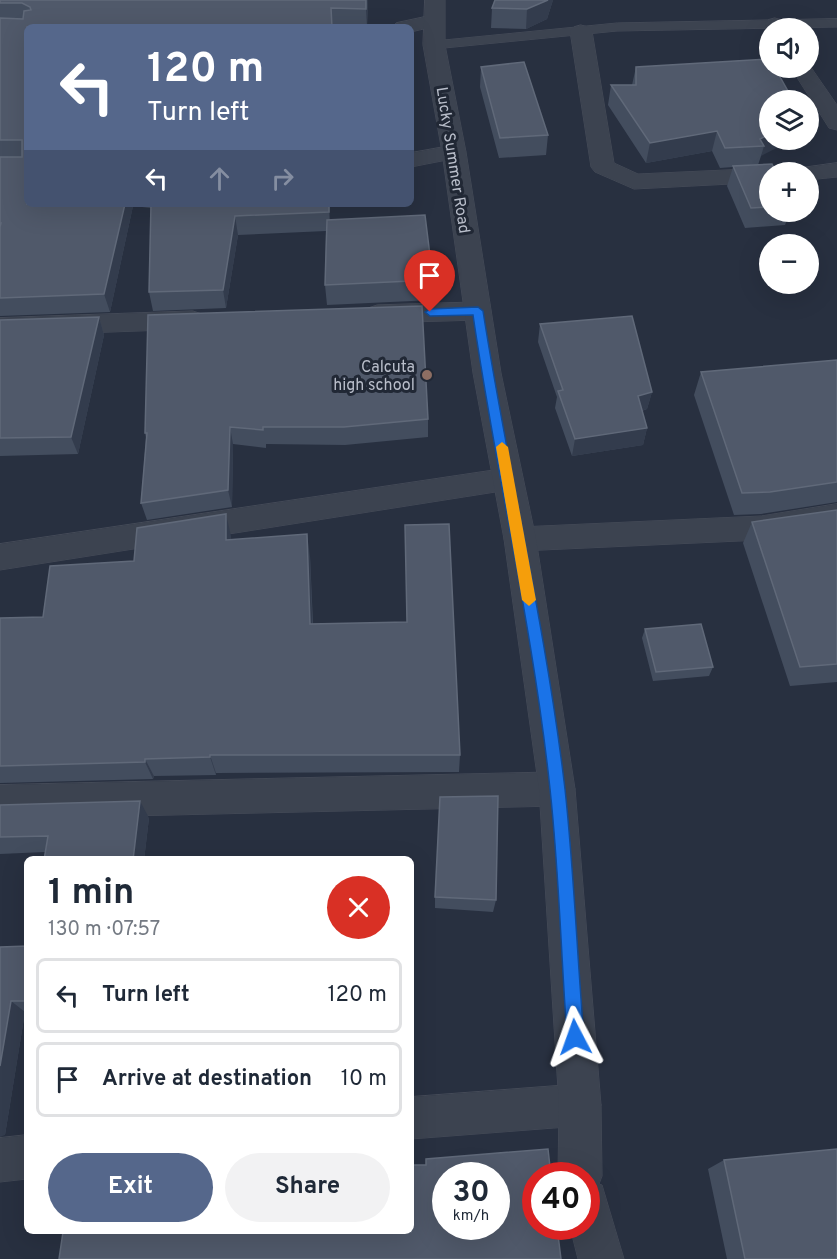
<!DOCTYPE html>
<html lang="en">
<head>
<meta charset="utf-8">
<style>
	body { margin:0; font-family:Overpass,sans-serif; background:#f2f2f3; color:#1f2937; height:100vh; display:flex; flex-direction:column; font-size:22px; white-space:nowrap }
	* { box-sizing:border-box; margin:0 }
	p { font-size:20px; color:#747a83 }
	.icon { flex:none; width:33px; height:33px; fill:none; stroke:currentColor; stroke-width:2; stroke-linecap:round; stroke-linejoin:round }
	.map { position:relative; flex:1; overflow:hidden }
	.drawer { position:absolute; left:24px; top:856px; width:390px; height:378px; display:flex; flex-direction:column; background:#fff; border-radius:9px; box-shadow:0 6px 24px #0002 }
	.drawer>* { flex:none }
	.banner { position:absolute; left:24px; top:24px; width:390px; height:183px; border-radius:9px; box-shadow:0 6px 24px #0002; background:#55678b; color:#fff; overflow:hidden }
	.buttons { position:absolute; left:759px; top:18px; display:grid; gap:12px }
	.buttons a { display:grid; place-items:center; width:60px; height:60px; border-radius:50%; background:#fff; box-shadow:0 6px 24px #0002; font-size:30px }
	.speed { position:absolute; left:432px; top:1162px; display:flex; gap:12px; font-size:30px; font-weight:700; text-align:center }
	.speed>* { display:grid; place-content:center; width:78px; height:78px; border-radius:50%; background:#fff; box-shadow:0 6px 24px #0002; line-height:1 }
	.speed small { font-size:15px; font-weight:400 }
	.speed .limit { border:9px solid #d22; background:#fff; color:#111 }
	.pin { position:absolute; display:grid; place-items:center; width:51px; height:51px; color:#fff; margin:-62px -26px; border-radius:50% 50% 50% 0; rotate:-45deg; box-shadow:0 0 6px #0007 }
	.pin .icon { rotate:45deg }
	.me { position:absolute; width:66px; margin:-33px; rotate:356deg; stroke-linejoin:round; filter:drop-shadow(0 0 4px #0008) }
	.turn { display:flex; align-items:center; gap:21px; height:126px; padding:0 24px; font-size:27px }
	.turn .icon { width:78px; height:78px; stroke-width:2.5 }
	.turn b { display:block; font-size:42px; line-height:51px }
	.lanes { display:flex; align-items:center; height:57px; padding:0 24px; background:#0003; justify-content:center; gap:30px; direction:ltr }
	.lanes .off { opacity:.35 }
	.round { display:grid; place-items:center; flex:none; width:63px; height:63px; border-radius:32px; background:#f2f2f3 }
	.head { display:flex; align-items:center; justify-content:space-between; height:102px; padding:0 24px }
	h1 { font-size:36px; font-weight:700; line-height:45px }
	.button { display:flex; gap:12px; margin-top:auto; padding:12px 24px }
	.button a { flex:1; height:69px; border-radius:36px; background:#55678b; color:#fff; font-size:24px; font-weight:700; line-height:69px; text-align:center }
	.button a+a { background:#f2f2f3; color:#1f2937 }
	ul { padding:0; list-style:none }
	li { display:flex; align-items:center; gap:18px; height:75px; margin:0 12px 9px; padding:0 12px; border:3px solid #e0e1e3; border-radius:9px }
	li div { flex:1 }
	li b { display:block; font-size:22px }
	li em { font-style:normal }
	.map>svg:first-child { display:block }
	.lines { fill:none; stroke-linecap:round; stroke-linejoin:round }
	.service-casing { stroke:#464c59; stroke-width:1 }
	.minor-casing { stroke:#464c59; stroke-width:1 }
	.tertiary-casing { stroke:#464c59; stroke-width:1 }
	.service { fill:#3c4350; fill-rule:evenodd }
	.minor { fill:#3c4350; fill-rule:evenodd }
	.tertiary { fill:#3c4350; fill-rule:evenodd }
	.wall { fill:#434d5e }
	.shaded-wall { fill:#333c4d }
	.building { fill:#50596a; stroke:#606979; stroke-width:1.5; fill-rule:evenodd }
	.route { fill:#1a73e8; stroke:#114b97; stroke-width:1.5 }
	.slow { fill:#f59e0b }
	.education-dot { fill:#8d6e63; stroke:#212835; stroke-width:2 }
	.labels { text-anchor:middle; stroke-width:6; stroke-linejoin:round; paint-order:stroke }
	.street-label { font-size:16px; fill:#b9beca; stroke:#212835 }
	.poi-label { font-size:16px; fill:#b9beca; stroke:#212835; text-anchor:end }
</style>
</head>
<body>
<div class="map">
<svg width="837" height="1259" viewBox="0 0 837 1259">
	<rect width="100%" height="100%" fill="#283040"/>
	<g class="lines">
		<!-- service casing -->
		<g class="service-casing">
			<path id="service" d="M 837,19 L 837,27 L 617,31 L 434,49 L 427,45 L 434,41 L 617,23 Z"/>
		</g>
		<!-- minor casing -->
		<g class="minor-casing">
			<path id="minor" d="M 433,15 L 440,17 L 443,21 L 440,25 L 411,32 L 411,27 L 392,27 L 396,23 Z
				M 775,18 L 782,20 L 788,28 L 770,28 L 770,31 L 765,24 L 768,20 Z
				M 581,25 L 588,27 L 592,31 L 614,163 L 638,174 L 770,168 L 780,172 L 770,172 L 770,182 L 634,189 L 595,172 L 591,167 L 570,31 L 574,27 Z
				M 808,63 L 837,105 L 837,130 L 829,128 L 791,68 L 808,68 Z
				M 454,145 L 462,147 L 466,152 L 462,157 L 411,167 L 411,153 Z
				M 837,163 L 837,177 L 808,180 L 808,172 L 796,172 L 800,168 Z
				M 478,302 L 487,305 L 491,311 L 487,317 L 478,320 L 377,323 L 368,320 L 364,314 L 368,308 L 377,305 Z
				M 193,311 L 202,314 L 206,320 L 202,326 L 193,329 L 0,336 L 0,318 Z
				M 508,468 L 519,471 L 523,479 L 519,487 L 508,490 L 0,570 L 0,544 Z
				M 837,504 L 837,528 L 761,540 L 520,551 L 509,548 L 504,539 L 509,530 L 520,527 L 761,516 Z
				M 557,772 L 570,777 L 575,789 L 570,801 L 557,806 L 0,819 L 0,785 Z
				M 580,1084 L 595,1090 L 601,1105 L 595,1120 L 580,1126 L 411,1139 L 411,1097 Z
				M 27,1135 L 27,1179 L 0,1182 L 0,1138 Z"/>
		</g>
		<!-- tertiary casing -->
		<g class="tertiary-casing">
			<path id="tertiary" d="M 425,0 L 445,0 L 445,45 L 466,152 L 501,373 L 536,539 L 575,789 L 601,1105 L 602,1176 L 599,1184 L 602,1185 L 624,1259 L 578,1259 L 570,1227 L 586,1227 L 586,1176 L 558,1176 L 559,1105 L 539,789 L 504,539 L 473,373 L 442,152 L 423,45 Z"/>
		</g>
		<!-- service -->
		<use href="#service" class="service"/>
		<!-- minor -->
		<use href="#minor" class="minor"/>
		<!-- tertiary -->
		<use href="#tertiary" class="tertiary"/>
	</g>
	<!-- wall -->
	<path class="wall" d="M 0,0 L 368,0 L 367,27 L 332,27 L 27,204 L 330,204 L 330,220 L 433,280 L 433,300 L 327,305 L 325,285 L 326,231 L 238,235 L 226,308 L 153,311 L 149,292 L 151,208 L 133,206 L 110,312 L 0,316 Z
		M 553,0 L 547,19 L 526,29 L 491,28 L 492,8 Z
		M 481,67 L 548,135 L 546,155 L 499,158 L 480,87 Z
		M 636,67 L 770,140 L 761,156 L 758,165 L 770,172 L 770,212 L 790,212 L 785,225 L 745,228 L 727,186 L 733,167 L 720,168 L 712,151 L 646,163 L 608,105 L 611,85 L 632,85 Z
		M 148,315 L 428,419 L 428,437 L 345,445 L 266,444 L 266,448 L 233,444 L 232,507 L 147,520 L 141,503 L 146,438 L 145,433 Z
		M 99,317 L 104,335 L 78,454 L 0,456 L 0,320 Z
		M 540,324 L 652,392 L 647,409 L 642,411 L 647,428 L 643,445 L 572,456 L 555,408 L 557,397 L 538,342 Z
		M 837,360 L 837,502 L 761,514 L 734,515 L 694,395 L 701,372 Z
		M 837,510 L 837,682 L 790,686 L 743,543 L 752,522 Z
		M 231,536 L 231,540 L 310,556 L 313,624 L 460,755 L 459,772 L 216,773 L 216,775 L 154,776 L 153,779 L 0,783 L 0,618 L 43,617 L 134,561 Z
		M 645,629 L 713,667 L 709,676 L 653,681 L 642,638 Z
		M 0,805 L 149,818 L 144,860 L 44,860 L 45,852 L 0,854 Z
		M 435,897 L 496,900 L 493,912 L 435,908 Z
		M 27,946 L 27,1012 L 25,1012 L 5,1135 L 0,947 Z
		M 724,1160 L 837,1259 L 727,1259 L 708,1169 Z"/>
	<!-- shaded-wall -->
	<path class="shaded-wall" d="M 366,0 L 368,0 L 367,27 L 366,9 Z
		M 548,0 L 553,0 L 547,19 L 526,29 L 527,9 Z
		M 717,131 L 712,151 L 646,163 L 650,143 Z
		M 770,134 L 770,140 L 792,140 L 761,156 L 764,146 L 760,139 Z
		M 125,204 L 133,204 L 133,206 L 110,312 L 104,294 Z
		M 329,204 L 330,204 L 330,231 L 329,212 Z
		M 235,216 L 238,235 L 226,308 L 223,290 Z
		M 99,317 L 104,335 L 78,454 L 71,437 Z
		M 652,392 L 647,409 L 634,413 L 638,396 Z
		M 230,427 L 233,444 L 232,507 L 228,490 Z
		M 647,428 L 643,445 L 572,456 L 575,439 Z
		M 226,514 L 231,536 L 231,561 L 226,540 Z
		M 307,534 L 310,556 L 313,644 L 310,624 Z
		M 210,755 L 216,773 L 216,775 L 210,757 Z
		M 145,759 L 154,776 L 153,779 L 145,762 Z
		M 140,801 L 149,818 L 144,860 L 133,860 Z
		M 11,1001 L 25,1012 L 5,1135 L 0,1137 L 0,1066 Z"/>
	<!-- building -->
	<path class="building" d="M 0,0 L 366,0 L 366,9 L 331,8 L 332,27 L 27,27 L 27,204 L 125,204 L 104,294 L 0,298 L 0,227 L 1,223 L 0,223 L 0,157 L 22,157 L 22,140 L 0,140 L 0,18 L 23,19 L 24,11 L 31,10 L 30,7 L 22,3 L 0,3 Z
		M 495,0 L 548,0 L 527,9 L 492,8 Z
		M 770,59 L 770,68 L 775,68 L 793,100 L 770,100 L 770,134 L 760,139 L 764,146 L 725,148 L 717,131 L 650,143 L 611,85 L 636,85 L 636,67 Z
		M 524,62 L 548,135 L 500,138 L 481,67 Z
		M 772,164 L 776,172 L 770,172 L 770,207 L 751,208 L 733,166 Z
		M 151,204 L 329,204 L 329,212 L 235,216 L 223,290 L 149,292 Z
		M 425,215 L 433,280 L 325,285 L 327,220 Z
		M 422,306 L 428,419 L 344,427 L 263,427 L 263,430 L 230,427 L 228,490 L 141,503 L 147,433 L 145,433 L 148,315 Z
		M 632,316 L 652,392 L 638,396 L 647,428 L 575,439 L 558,391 L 563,390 L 540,324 Z
		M 99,317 L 71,437 L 0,438 L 0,320 Z
		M 837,360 L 837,482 L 770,492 L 742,493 L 701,372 Z
		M 837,510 L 837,664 L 800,667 L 752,522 Z
		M 226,514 L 226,540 L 307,534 L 310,624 L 407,622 L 405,525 L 449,524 L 460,755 L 210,755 L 210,757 L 145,759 L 145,762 L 0,766 L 0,618 L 43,617 L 50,566 L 134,561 L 137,528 Z
		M 701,624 L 713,667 L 656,672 L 645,629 Z
		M 498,796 L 496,900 L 435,897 L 440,797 Z
		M 140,801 L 133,860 L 44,860 L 48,836 L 0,837 L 0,805 Z
		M 27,946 L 27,1001 L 11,1001 L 0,1066 L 0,947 Z
		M 548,1149 L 551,1176 L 536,1176 L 536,1227 L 557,1227 L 561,1259 L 59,1259 L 63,1232 L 411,1232 L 411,1165 L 426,1165 L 426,1159 ZM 446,1176 L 496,1176 L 496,1227 L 446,1227 Z
		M 837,1149 L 837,1259 L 745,1259 L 724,1160 Z"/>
	<!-- route -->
	<path class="route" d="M 478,307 L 483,311 C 508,470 546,628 565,789 C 574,871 577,955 584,1037 L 581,1043 L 575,1046 L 569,1043 L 567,1037 C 561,955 559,871 550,789 C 533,629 496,473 473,315 L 430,316 L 425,312 L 430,309 Z"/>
	<!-- slow -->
	<path class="slow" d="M 502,442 L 508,447 L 536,600 L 529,606 L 522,600 L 496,447 Z"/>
	<!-- markers -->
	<circle class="education-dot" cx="427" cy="375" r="6"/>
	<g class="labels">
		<!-- street labels -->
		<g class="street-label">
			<text transform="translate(454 160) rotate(81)" y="6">Lucky Summer Road</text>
		</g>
		<!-- poi labels -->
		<g class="poi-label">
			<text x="415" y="372">Calcuta<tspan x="415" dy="18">high school</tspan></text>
		</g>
	</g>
</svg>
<div class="buttons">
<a><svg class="icon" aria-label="sound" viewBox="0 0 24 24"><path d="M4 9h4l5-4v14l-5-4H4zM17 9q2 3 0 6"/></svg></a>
<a><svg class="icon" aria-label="layers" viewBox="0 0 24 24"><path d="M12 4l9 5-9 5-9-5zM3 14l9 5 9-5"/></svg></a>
<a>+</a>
<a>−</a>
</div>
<div class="speed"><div>30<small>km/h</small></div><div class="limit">40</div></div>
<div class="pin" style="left:430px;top:312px;background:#d93025"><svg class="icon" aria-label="arrive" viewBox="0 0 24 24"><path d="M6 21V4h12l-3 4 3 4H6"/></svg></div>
<svg class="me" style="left:575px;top:1037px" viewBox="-20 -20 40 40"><path d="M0-17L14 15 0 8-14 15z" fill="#1a73e8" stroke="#fff" stroke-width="4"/></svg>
<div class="banner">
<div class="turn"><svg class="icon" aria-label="left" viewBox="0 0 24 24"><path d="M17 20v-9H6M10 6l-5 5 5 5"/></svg><div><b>120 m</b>Turn left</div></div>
<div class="lanes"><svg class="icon" aria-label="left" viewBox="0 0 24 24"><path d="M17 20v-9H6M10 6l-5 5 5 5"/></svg><svg class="icon off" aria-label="ahead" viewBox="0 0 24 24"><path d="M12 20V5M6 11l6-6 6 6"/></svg><svg class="icon off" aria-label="right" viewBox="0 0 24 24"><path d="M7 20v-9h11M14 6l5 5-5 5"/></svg></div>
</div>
<section class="drawer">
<div class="head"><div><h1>1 min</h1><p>130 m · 07:57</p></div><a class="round" style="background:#d93025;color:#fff"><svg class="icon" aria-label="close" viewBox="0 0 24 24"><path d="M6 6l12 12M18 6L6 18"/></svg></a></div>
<ul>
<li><svg class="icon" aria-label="left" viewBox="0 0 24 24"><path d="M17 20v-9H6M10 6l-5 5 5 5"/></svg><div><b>Turn left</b></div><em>120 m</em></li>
<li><svg class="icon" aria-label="arrive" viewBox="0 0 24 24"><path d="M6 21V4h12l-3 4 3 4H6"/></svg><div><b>Arrive at destination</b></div><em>10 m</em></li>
</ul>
<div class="button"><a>Exit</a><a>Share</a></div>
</section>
</div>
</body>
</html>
